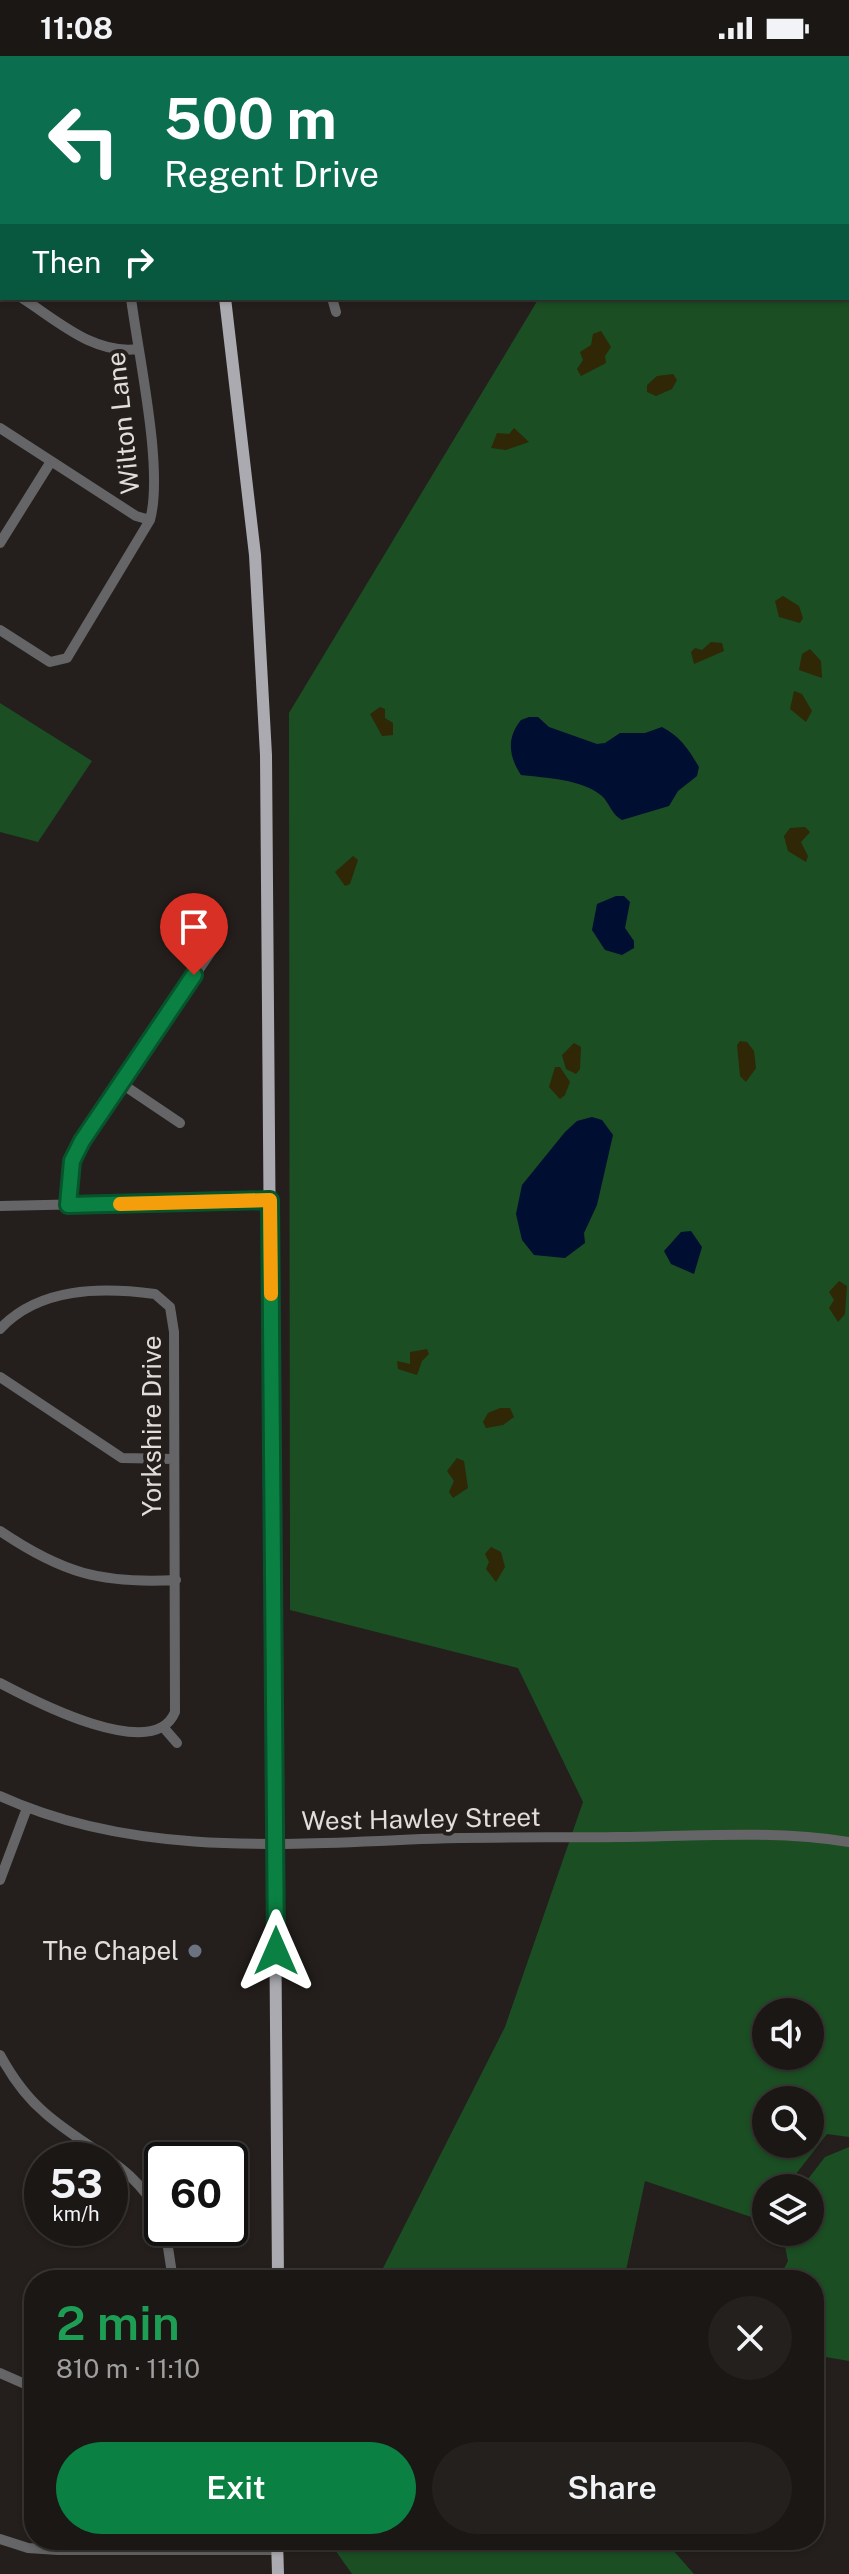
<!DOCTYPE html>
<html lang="en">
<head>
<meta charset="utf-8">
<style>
	body { margin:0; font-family:"Public Sans",sans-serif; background:#24201e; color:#f1f3f6; height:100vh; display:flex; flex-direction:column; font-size:30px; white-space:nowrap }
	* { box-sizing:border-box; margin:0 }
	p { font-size:26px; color:#a09fa0 }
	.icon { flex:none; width:44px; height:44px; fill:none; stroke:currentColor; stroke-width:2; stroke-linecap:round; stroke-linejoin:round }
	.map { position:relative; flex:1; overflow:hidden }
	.side { position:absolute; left:24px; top:2214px; width:800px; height:280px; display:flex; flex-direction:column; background:#1b1715; border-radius:32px; box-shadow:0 2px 6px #0004,0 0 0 2px #393634 }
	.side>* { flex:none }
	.guide { position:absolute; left:0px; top:0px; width:850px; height:244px; box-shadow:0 2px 6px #0004,0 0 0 2px #393634; background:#0b6e4f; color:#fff; overflow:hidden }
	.buttons { position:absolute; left:752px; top:1942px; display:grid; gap:16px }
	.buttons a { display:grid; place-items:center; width:72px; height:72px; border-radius:50%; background:#1b1715; box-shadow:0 2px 6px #0004,0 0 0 2px #393634; font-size:40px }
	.speed { position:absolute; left:24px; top:2086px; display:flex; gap:16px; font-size:40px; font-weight:700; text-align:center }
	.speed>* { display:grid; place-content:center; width:104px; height:104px; border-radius:50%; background:#1b1715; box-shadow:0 2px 6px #0004,0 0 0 2px #393634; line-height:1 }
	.speed small { font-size:20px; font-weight:400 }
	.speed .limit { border:4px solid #111; border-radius:12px; background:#fff; color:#111 }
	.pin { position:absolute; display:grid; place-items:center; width:68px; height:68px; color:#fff; margin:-82px -34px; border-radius:50% 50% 50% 0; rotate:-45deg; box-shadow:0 0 8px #0007 }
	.pin .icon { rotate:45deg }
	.me { position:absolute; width:88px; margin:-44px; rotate:0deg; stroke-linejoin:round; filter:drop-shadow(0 0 6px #0008) }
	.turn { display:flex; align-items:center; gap:28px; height:168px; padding:0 32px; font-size:36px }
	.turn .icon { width:104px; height:104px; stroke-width:2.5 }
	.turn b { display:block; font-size:56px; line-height:68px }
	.then { display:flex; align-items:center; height:76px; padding:0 32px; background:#0003; gap:16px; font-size:30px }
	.round { display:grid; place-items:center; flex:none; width:84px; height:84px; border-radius:42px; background:#24201e }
	.headline { display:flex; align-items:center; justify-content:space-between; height:136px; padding:0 32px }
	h1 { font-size:48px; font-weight:600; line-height:60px; color:#1e9e55 }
	.primary-button { display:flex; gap:16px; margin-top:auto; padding:16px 32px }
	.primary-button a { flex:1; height:92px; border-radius:48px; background:#0b8043; color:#fff; font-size:32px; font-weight:600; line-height:92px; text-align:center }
	.primary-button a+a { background:#24201e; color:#f1f3f6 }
	.status { display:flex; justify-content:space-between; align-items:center; height:56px; padding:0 40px; background:#1b1715; direction:ltr }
	.status svg { height:22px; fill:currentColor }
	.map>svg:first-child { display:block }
	.green { fill:#1b4e23; fill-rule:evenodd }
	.sand { fill:#2f2706 }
	.water { fill:#000e31 }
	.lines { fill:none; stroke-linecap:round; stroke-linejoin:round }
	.minor { stroke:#656567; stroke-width:10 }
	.major { stroke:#aaaab0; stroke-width:12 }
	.route-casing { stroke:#07532c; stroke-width:20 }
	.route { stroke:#0b8043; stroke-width:14 }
	.slow { stroke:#f59e0b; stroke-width:14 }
	.worship-dot { fill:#6b7280; stroke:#241f1c; stroke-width:3 }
	.labels { text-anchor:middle; stroke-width:8; stroke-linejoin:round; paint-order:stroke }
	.street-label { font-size:26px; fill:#e0ddda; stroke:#241f1c }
	.poi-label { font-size:26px; fill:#e0ddda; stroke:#241f1c; text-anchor:end }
</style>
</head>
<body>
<div class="status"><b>11:08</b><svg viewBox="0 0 49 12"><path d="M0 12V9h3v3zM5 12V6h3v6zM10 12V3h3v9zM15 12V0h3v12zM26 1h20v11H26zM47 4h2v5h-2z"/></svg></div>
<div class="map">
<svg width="849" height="2518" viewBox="0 0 849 2518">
	<rect width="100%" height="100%" fill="#241f1c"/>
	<!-- green -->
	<path class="green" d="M 685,0 L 849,0 L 849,2081 L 827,2078 L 785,2132 L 766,2132 L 766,2157 L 760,2164 L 645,2125 L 624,2224 L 377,2224 L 505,1971 L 583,1746 L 518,1612 L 290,1554 L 289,657 L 539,242 L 848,242 L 848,2 ZM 766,1956 L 810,1956 L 810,2000 L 766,2000 ZM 766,2044 L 810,2044 L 810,2088 L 766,2088 Z
		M 0,647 L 92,705 L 38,786 L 0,776 Z
		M 849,2091 L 849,2305 L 814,2299 L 814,2224 L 778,2224 L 788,2205 L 782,2176 L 810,2176 L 810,2132 L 801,2132 L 825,2101 Z
		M 328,2484 L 664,2484 L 694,2518 L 352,2518 Z"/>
	<!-- sand -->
	<path class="sand" d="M 601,275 L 611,291 L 605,300 L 606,307 L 581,320 L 577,313 L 583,304 L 580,296 L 591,289 L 593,278 Z
		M 673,318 L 677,324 L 672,333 L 656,340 L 647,336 L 647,329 L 657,320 Z
		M 514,372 L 529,386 L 506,394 L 491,392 L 497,377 L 509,378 Z
		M 783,540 L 799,550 L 803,562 L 800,567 L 779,561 L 775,545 Z
		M 711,586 L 722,587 L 724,595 L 694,608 L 691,596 L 695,592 L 702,594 Z
		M 810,593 L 821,605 L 822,622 L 799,614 L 802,598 Z
		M 794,635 L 802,638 L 812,655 L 806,666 L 790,653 Z
		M 380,651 L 385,653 L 385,662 L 393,667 L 393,679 L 382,680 L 370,658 Z
		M 790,772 L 805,771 L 810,776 L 801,786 L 808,800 L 806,806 L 788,795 L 784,780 Z
		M 353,800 L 358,804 L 350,828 L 345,830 L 335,816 Z
		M 740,985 L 747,986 L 754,995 L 756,1012 L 746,1026 L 740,1020 L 737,989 Z
		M 574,987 L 581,991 L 580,1013 L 576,1018 L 566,1013 L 562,999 Z
		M 555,1011 L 560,1011 L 570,1026 L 565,1039 L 560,1043 L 549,1031 Z
		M 839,1225 L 847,1230 L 845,1258 L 838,1266 L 829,1252 L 834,1244 L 829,1236 Z
		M 427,1293 L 429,1298 L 422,1305 L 417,1319 L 398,1313 L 397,1305 L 410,1308 L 410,1296 Z
		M 500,1352 L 510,1352 L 514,1361 L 503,1369 L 486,1372 L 483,1366 L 488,1357 Z
		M 457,1402 L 464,1405 L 468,1432 L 453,1442 L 449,1436 L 454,1425 L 447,1415 Z
		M 491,1491 L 501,1496 L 505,1511 L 496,1526 L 486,1513 L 489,1506 L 485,1498 Z"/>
	<!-- water -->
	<path class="water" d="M 529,661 L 538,661 L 549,671 L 597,688 L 605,687 L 620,677 L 645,677 L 662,671 C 680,680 689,694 699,711 L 697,720 L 678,735 L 669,750 L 622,764 C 612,759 610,748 602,740 C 582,723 546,722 521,719 C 509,701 506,682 521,664 Z
		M 616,840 L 624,840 L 630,846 L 625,872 L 634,885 L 634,892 L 622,899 L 605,894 L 592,874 L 597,848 Z
		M 592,1061 L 602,1064 L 613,1079 L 597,1149 L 584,1177 L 585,1187 L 565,1202 L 534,1199 L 522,1184 L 516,1158 L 522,1129 L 565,1076 L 577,1065 Z
		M 691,1175 L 702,1191 L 694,1218 L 671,1208 L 664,1195 L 681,1176 Z"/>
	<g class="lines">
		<!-- minor -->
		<path class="minor" d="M 92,0 L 93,2
			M 291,0 L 291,2
			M 448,0 L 448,2
			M 33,2 L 34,0
			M 0,52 L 2,49
			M 0,228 L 2,229
			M 22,242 C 58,265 94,299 138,293
			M 332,242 L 336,256
			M 0,372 L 136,460 L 150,464
			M 0,487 L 50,407
			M 0,574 L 50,606 L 67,602 L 150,464 C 164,413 138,298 131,242
			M 122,1028 L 180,1067
			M 68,1149 L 72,1105 L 82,1085 L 217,887
			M 0,1150 L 270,1144
			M 0,1273 C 39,1231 101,1231 155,1238 L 170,1251 L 174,1276 L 175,1656 C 154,1708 34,1645 0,1627
			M 0,1321 L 122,1402 L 174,1403
			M 0,1475 C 62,1517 101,1528 176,1524
			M 164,1672 L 177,1687
			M 0,1740 C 125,1797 266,1790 400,1784 C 473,1780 546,1782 619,1781 C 695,1780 774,1774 849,1786
			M 0,1824 L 27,1752
			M 0,1999 C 12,2021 26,2041 45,2057 C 87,2094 138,2110 162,2164
			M 165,2172 L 173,2224
			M 0,2317 L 34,2332
			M 0,2483 L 28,2492 L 58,2494 L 277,2494"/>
		<!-- major -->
		<path class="major" d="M 186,0 L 186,2
			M 225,242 L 255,499 L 266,699 L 278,2224
			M 277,2484 L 278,2518"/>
	</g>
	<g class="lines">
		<!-- route casing -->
		<g class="route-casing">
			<path id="route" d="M 194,919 L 82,1085 L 72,1105 L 68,1149 L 270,1144 L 276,1895"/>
		</g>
		<!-- route -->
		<use href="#route" class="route"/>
		<!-- slow -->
		<path class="slow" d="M 120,1148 L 270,1144 L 271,1238"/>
	</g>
	<!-- markers -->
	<circle class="worship-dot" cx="195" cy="1895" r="8"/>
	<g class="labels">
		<!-- street labels -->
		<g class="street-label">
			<text transform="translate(123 367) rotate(-96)" y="9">Wilton Lane</text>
			<text transform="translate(152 1370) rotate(-90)" y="9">Yorkshire Drive</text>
			<text transform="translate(421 1763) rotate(-1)" y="9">West Hawley Street</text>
		</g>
		<!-- poi labels -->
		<g class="poi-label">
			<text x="179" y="1904">The Chapel</text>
		</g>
	</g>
</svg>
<div class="buttons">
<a><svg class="icon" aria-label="sound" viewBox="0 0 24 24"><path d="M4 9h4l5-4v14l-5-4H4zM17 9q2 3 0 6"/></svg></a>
<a><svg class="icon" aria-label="search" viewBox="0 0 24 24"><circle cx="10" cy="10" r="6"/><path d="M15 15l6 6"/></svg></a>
<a><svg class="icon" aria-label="layers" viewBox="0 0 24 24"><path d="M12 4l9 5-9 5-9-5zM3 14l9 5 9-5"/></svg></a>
</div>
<div class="speed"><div>53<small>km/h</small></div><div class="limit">60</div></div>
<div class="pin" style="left:194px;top:919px;background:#d93025"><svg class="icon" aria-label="arrive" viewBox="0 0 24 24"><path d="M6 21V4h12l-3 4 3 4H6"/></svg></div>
<svg class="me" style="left:276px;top:1895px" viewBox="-20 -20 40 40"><path d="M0-17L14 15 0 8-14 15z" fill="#0b8043" stroke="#fff" stroke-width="4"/></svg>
<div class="guide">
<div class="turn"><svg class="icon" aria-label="left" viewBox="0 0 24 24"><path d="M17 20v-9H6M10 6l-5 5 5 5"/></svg><div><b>500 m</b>Regent Drive</div></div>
<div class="then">Then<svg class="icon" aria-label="right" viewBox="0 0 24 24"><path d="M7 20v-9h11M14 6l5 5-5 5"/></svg></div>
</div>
<section class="side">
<div class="headline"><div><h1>2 min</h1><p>810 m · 11:10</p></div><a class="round"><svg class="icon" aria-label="close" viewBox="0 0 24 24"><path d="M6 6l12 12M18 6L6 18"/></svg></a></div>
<div class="primary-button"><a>Exit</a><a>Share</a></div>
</section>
</div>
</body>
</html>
